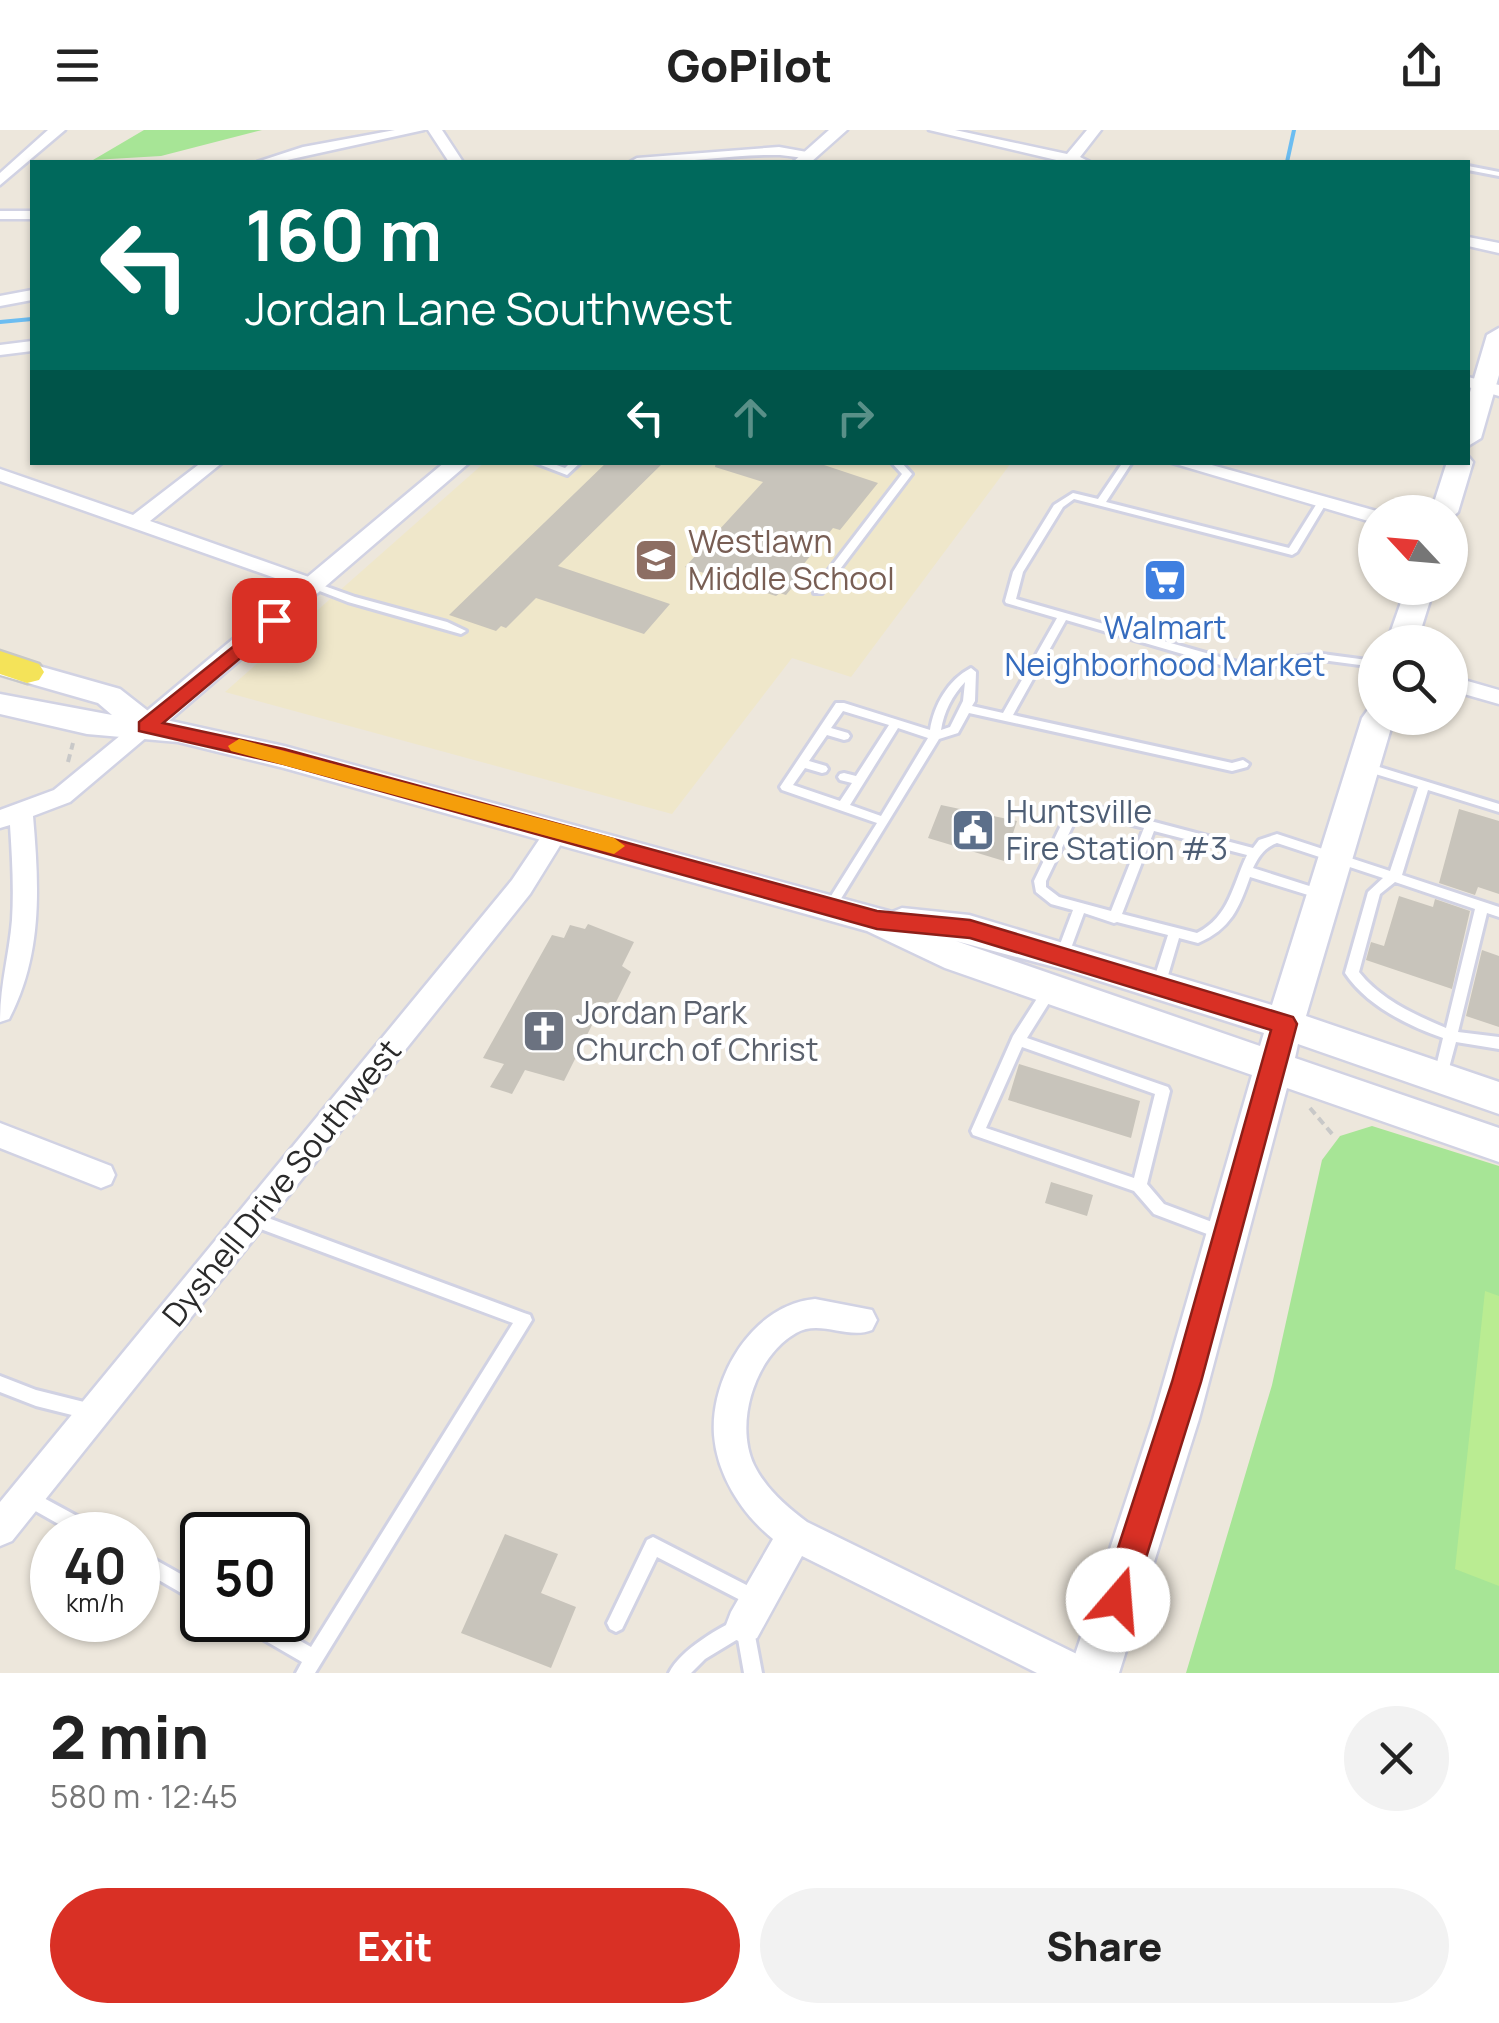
<!DOCTYPE html>
<html lang="en">
<head>
<meta charset="utf-8">
<style>
	body { margin:0; font-family:Manrope,sans-serif; background:#f2f2f2; color:#222; height:100vh; display:flex; flex-direction:column; font-size:38px; white-space:nowrap }
	* { box-sizing:border-box; margin:0 }
	p { font-size:32px; color:#767676 }
	.icon { flex:none; width:55px; height:55px; fill:none; stroke:currentColor; stroke-width:2; stroke-linecap:round; stroke-linejoin:round }
	.map { position:relative; height:1543px; overflow:hidden }
	.sheet { display:flex; flex-direction:column; background:#fff; flex:1 }
	.sheet>* { flex:none }
	.top-card { position:absolute; left:30px; top:30px; width:1440px; height:305px; border-radius:0px; box-shadow:0 2px 8px #0004; background:#00695c; color:#fff; overflow:hidden }
	.needle { width:65px; rotate:296deg }
	.tools { position:absolute; left:1358px; top:365px; display:grid; gap:20px }
	.tools a { display:grid; place-items:center; width:110px; height:110px; border-radius:50%; background:#fff; box-shadow:0 2px 8px #0004; font-size:50px }
	.speed { position:absolute; left:30px; top:1382px; display:flex; gap:20px; font-size:50px; font-weight:700; text-align:center }
	.speed>* { display:grid; place-content:center; width:130px; height:130px; border-radius:50%; background:#fff; box-shadow:0 2px 8px #0004; line-height:1 }
	.speed small { font-size:25px; font-weight:400 }
	.speed .limit { border:5px solid #111; border-radius:15px; background:#fff; color:#111 }
	.pin { position:absolute; display:grid; place-items:center; width:85px; height:85px; color:#fff; margin:-42px; border-radius:20px; box-shadow:0 5px 15px #0006 }
	.me { position:absolute; width:110px; margin:-55px; rotate:18deg; stroke-linejoin:round; filter:drop-shadow(0 0 8px #0008) }
	.turn { display:flex; align-items:center; gap:35px; height:210px; padding:0 50px; font-size:45px }
	.turn .icon { width:130px; height:130px; stroke-width:2.5 }
	.turn b { display:block; font-size:70px; line-height:85px }
	.lanes { display:flex; align-items:center; height:95px; padding:0 50px; background:#0003; justify-content:center; gap:50px; direction:ltr }
	.lanes .off { opacity:.35 }
	.round { display:grid; place-items:center; flex:none; width:105px; height:105px; border-radius:52px; background:#f2f2f2 }
	.head { display:flex; align-items:center; justify-content:space-between; height:170px; padding:0 50px }
	h1 { font-size:60px; font-weight:800; line-height:75px }
	.button { display:flex; gap:20px; margin-top:auto; padding:20px 50px }
	.button a { flex:1; height:115px; border-radius:60px; background:#d93025; color:#fff; font-size:40px; font-weight:800; line-height:115px; text-align:center }
	.button a+a { background:#f2f2f2; color:#222 }
	header { display:flex; justify-content:space-between; align-items:center; height:130px; padding:0 50px; background:#fff; font-size:45px; font-weight:800 }
	.map>svg:first-child { display:block }
	.education { fill:#efe7ca }
	.green { fill:#a7e596 }
	.pitch { fill:#baec92 }
	.lines { fill:none; stroke-linecap:round; stroke-linejoin:round }
	.stream { stroke:#6cbdf1; stroke-width:4 }
	.building { fill:#c8c4bb }
	.service-casing { stroke:#d1d2e3; stroke-width:6 }
	.minor-casing { stroke:#d1d2e3; stroke-width:5 }
	.tertiary-casing { stroke:#d1d2e3; stroke-width:5 }
	.secondary-casing { stroke:#d1d2e3; stroke-width:5 }
	.primary-casing { stroke:#c8c8c8; stroke-width:5 }
	.path { stroke:#c8c8c8; stroke-width:4; stroke-dasharray:8 5; stroke-linecap:butt }
	.service { fill:#fff; fill-rule:evenodd }
	.minor { fill:#fff; fill-rule:evenodd }
	.tertiary { fill:#fff; fill-rule:evenodd }
	.secondary { fill:#fff; fill-rule:evenodd }
	.primary { fill:#f4e359; fill-rule:evenodd }
	.route { fill:#d93025; stroke:#8d1f18; stroke-width:2.5 }
	.slow { fill:#f59e0b }
	.labels { text-anchor:middle; stroke-width:8; stroke-linejoin:round; paint-order:stroke }
	.education-label { font-size:32px; fill:#785e54; stroke:#fff; text-anchor:start }
	.shop-label { font-size:32px; fill:#366cbe; stroke:#fff }
	.service-label { font-size:32px; fill:#4e5e75; stroke:#fff; text-anchor:start }
	.worship-label { font-size:32px; fill:#5b616d; stroke:#fff; text-anchor:start }
	.street-label { font-size:32px; fill:#2a2a2a; stroke:#fff }
</style>
</head>
<body>
<header><svg class="icon" aria-label="menu" viewBox="0 0 24 24"><path d="M4 6h16M4 12h16M4 18h16"/></svg>GoPilot<svg class="icon" aria-label="share" viewBox="0 0 24 24"><path d="M12 15V3M7 8l5-5 5 5M5 13v7h14v-7"/></svg></header>
<div class="map">
<svg width="1499" height="1543" viewBox="0 0 1499 1543">
	<rect width="100%" height="100%" fill="#ede7dc"/>
	<!-- education -->
	<path class="education" d="M 484,333 L 1011,333 L 851,547 L 792,528 L 672,684 L 225,562 Z"/>
	<!-- green -->
	<path class="green" d="M 144,0 L 262,0 L 161,26 L 93,30 Z
		M 1372,996 L 1499,1036 L 1499,1543 L 1186,1543 L 1272,1255 L 1322,1030 L 1340,1006 Z"/>
	<!-- pitch -->
	<path class="pitch" d="M 1485,1161 L 1499,1166 L 1499,1456 L 1455,1439 Z"/>
	<g class="lines">
		<!-- stream -->
		<path class="stream" d="M 1287,32 L 1294,0
			M 0,192 L 32,189"/>
	</g>
	<!-- building -->
	<path class="building" d="M 607,332 L 664,332 L 558,436 L 670,474 L 644,504 L 536,468 L 506,498 L 501,496 L 496,501 L 449,485 Z
		M 716,332 L 815,332 L 878,353 L 840,400 L 833,398 L 794,446 L 800,448 L 786,465 L 780,463 L 776,466 L 685,437 L 763,352 L 715,337 Z
		M 941,675 L 1017,691 L 1004,731 L 928,708 Z
		M 1459,679 L 1499,691 L 1499,764 L 1478,757 L 1475,765 L 1439,753 Z
		M 1399,766 L 1433,777 L 1435,769 L 1470,781 L 1452,859 L 1366,830 L 1371,812 L 1384,816 Z
		M 588,794 L 634,812 L 622,836 L 631,842 L 616,872 L 603,873 L 564,951 L 525,940 L 512,964 L 490,957 L 504,934 L 483,928 L 552,805 L 564,808 L 570,795 L 585,799 Z
		M 1482,820 L 1499,826 L 1499,897 L 1466,886 Z
		M 1019,934 L 1140,971 L 1131,1008 L 1008,970 Z
		M 1051,1052 L 1093,1065 L 1087,1086 L 1045,1073 Z
		M 505,1404 L 558,1424 L 541,1463 L 576,1477 L 551,1538 L 461,1503 Z"/>
	<g class="lines">
		<!-- service casing -->
		<g class="service-casing">
			<path id="service" d="M 1468,36 L 1499,42 L 1499,46 L 1468,40 Z
				M 533,332 L 548,332 L 565,338 L 571,332 L 581,332 L 567,345 Z
				M 891,332 L 901,332 L 912,344 L 822,463 L 814,463 L 814,459 L 902,344 Z
				M 1123,332 L 1132,332 L 1106,372 L 1289,418 L 1319,370 L 1322,369 L 1327,372 L 1297,422 L 1292,425 L 1074,369 L 1063,377 L 1023,442 L 1016,469 L 1241,533 L 1322,524 L 1375,531 L 1375,537 L 1322,530 L 1241,541 L 1066,490 L 1013,585 L 1232,633 L 1243,630 L 1249,634 L 1247,637 L 1232,641 L 969,583 L 958,603 L 939,609 L 834,780 L 826,780 L 824,777 L 826,774 L 877,693 L 782,660 L 780,657 L 836,573 L 844,573 L 930,600 C 934,575 948,550 971,538 L 976,542 L 975,571 L 972,576 L 1003,583 L 1057,488 L 1006,473 L 1005,471 L 1013,442 L 1054,375 L 1073,363 L 1098,369 ZM 965,552 L 963,571 L 950,597 L 941,600 C 944,581 952,566 965,552 ZM 843,581 L 889,595 L 856,646 L 844,643 L 840,644 L 838,647 L 840,650 L 852,653 L 840,671 L 793,655 L 805,638 L 822,643 L 826,642 L 828,639 L 826,636 L 809,631 L 827,605 L 844,610 L 848,609 L 850,606 L 848,603 L 831,598 ZM 898,598 L 928,608 L 881,686 L 850,675 Z
				M 316,453 L 355,467 L 447,492 L 466,501 L 461,504 L 348,472 L 312,458 L 311,456 Z
				M 1363,632 L 1499,674 L 1499,682 L 1428,660 L 1402,745 L 1499,777 L 1499,787 L 1487,783 L 1458,902 L 1499,907 L 1499,919 L 1456,912 L 1446,949 L 1441,951 L 1436,949 L 1434,945 L 1443,908 C 1408,896 1366,875 1345,843 L 1368,762 L 1383,748 L 1277,713 C 1264,718 1259,726 1253,738 L 1325,761 L 1327,764 L 1325,767 L 1321,769 L 1250,747 C 1239,778 1231,799 1198,813 L 1179,808 L 1164,859 L 1154,859 L 1152,855 L 1168,805 L 1117,792 L 1114,793 L 1084,783 L 1067,829 L 1057,829 L 1056,825 L 1073,780 L 1051,774 L 1036,762 L 1034,751 L 1064,689 L 1086,674 L 1253,718 L 1259,710 L 1277,704 L 1390,741 L 1418,657 L 1359,639 L 1357,636 ZM 1088,683 L 1144,698 L 1111,781 L 1059,767 L 1046,757 L 1046,751 L 1073,695 ZM 1154,701 L 1247,725 C 1232,756 1230,786 1197,803 L 1122,784 ZM 1395,752 L 1475,779 L 1446,898 C 1415,885 1380,869 1359,842 L 1380,764 Z
				M 1050,855 L 1055,856 L 1057,860 L 1027,908 L 1168,957 L 1170,961 L 1147,1054 L 1164,1074 L 1228,1098 L 1230,1103 L 1228,1108 L 1223,1110 L 1154,1084 L 1134,1061 L 973,1005 L 971,1001 L 1013,906 L 1045,856 ZM 1022,917 L 1155,964 L 1134,1048 L 986,998 Z
				M 252,1082 L 524,1183 L 530,1185 L 532,1190 L 315,1543 L 296,1543 L 302,1532 L 240,1496 L 237,1490 L 263,1490 L 311,1517 L 513,1193 L 247,1094 L 245,1089 L 247,1084 Z
				M 0,1246 L 36,1260 L 92,1274 L 98,1276 L 100,1282 L 98,1288 L 92,1290 L 36,1276 L 0,1262 Z
				M 29,1360 L 101,1399 L 104,1405 L 78,1405 L 23,1374 L 21,1368 L 23,1362 Z
				M 653,1407 L 760,1462 L 763,1468 L 760,1474 L 754,1477 L 748,1474 L 657,1427 L 622,1499 L 616,1502 L 610,1499 L 607,1493 L 610,1487 L 647,1410 Z
				M 138,1420 L 202,1456 L 202,1475 L 138,1438 Z
				M 744,1486 L 750,1489 L 753,1495 L 762,1543 L 744,1543 L 738,1509 L 705,1529 L 691,1543 L 669,1543 C 681,1519 720,1497 744,1486 Z"/>
		</g>
		<!-- minor casing -->
		<g class="minor-casing">
			<path id="minor" d="M 48,0 L 65,0 L 0,55 L 0,43 Z
				M 395,0 L 424,0 L 278,32 L 257,32 L 303,17 Z
				M 428,0 L 442,0 L 463,32 L 449,32 Z
				M 929,0 L 955,0 L 1067,24 L 1087,0 L 1101,0 L 1080,27 L 1090,32 L 1065,32 Z
				M 779,17 L 818,24 C 807,31 794,26 780,25 C 730,24 680,35 630,32 L 637,28 Z
				M 0,81 L 32,81 L 32,89 L 0,89 Z
				M 1468,107 L 1499,113 L 1499,123 L 1468,116 Z
				M 32,160 L 32,170 L 0,176 L 0,166 Z
				M 32,211 L 32,221 L 0,225 L 0,215 Z
				M 1468,247 L 1499,255 L 1499,266 L 1468,257 Z
				M 202,332 L 223,332 L 150,391 L 323,452 L 323,460 L 309,460 L 0,351 L 0,339 L 133,385 Z
				M 1169,332 L 1201,332 L 1380,382 L 1375,382 L 1375,393 Z
				M 1450,546 L 1499,560 L 1499,574 L 1450,560 Z
				M 146,588 L 154,591 L 157,596 L 154,601 L 70,672 L 33,686 C 39,756 43,824 9,889 L 0,892 C 0,854 9,826 12,790 C 14,758 12,726 10,695 L 0,698 L 0,680 L 54,660 L 138,591 Z
				M 557,692 L 569,701 L 530,764 L 12,1411 L 0,1416 L 0,1372 L 512,750 L 549,695 Z
				M 0,993 L 111,1036 L 115,1045 L 111,1054 L 101,1058 L 0,1018 Z
				M 815,1169 L 872,1180 L 877,1190 L 872,1200 C 848,1210 820,1189 796,1203 C 755,1226 734,1293 754,1335 C 766,1359 786,1376 807,1392 L 1089,1530 L 1094,1543 L 1037,1543 L 802,1426 L 757,1508 L 744,1513 L 731,1508 L 726,1495 L 731,1482 L 773,1409 C 742,1384 717,1345 714,1305 C 710,1246 754,1174 815,1169 Z"/>
		</g>
		<!-- tertiary casing -->
		<g class="tertiary-casing">
			<path id="tertiary" d="M 829,0 L 847,0 L 811,32 L 793,32 Z
				M 445,332 L 470,332 L 156,602 L 136,602 L 133,596 L 136,590 Z"/>
		</g>
		<!-- secondary casing -->
		<g class="secondary-casing">
			<path id="secondary" d="M 1499,198 L 1499,245 L 1481,308 L 1468,316 L 1468,269 L 1487,205 Z
				M 1468,326 L 1473,332 L 1458,382 L 1450,389 L 1450,382 L 1431,382 L 1447,332 L 1468,332 Z
				M 1406,458 L 1434,458 L 1417,512 L 1387,512 Z
				M 0,525 L 120,559 L 157,588 L 284,616 L 892,782 L 902,778 L 969,785 L 1272,875 L 1362,588 L 1367,581 L 1375,578 L 1375,588 L 1394,588 L 1306,886 L 1499,952 L 1499,984 L 1298,914 L 1295,928 L 1499,998 L 1499,1032 L 1287,958 L 1199,1289 L 1119,1543 L 1069,1543 L 1153,1289 L 1252,945 L 945,838 L 867,801 L 284,638 L 178,612 L 87,604 L 0,584 L 0,564 L 112,585 L 98,573 L 0,545 ZM 956,811 L 1062,839 L 1264,903 L 1260,916 Z"/>
		</g>
		<!-- primary casing -->
		<g class="primary-casing">
			<path id="primary" d="M 0,521 L 39,534 L 44,542 L 39,550 L 27,553 L 0,544 Z"/>
		</g>
		<!-- path -->
		<path class="path" d="M 68,632 L 73,613
			M 1310,978 L 1333,1005"/>
		<!-- service -->
		<use href="#service" class="service"/>
		<!-- minor -->
		<use href="#minor" class="minor"/>
		<!-- tertiary -->
		<use href="#tertiary" class="tertiary"/>
		<!-- secondary -->
		<use href="#secondary" class="secondary"/>
		<!-- primary -->
		<use href="#primary" class="primary"/>
	</g>
	<!-- route -->
	<path class="route" d="M 274,484 L 281,486 L 281,494 L 163,593 L 284,619 L 877,781 L 970,790 L 1293,887 L 1297,894 L 1201,1252 L 1129,1482 L 1118,1486 L 1106,1482 L 1101,1470 L 1172,1252 L 1271,900 L 970,808 L 877,799 L 284,634 L 139,601 L 139,592 Z"/>
	<!-- slow -->
	<path class="slow" d="M 239,609 L 614,708 L 625,716 L 614,724 L 231,621 L 228,616 Z"/>
	<!-- icons -->
	<defs>
		<g id="school-square" transform="scale(2.25)"><rect x="-9" y="-9" width="18" height="18" rx="4" fill="#8d6e63" stroke="#fff"/><path d="M0-5L7-2L0 1L-7-2ZM-4 1L0 2.5L4 1V4Q0 6-4 4Z" fill="#fff"/></g>
		<g id="supermarket-square" transform="scale(2.25)"><rect x="-9" y="-9" width="18" height="18" rx="4" fill="#3f7fe0" stroke="#fff"/><path d="M-6-5.5h2.5l.6 2H6L4.5 2H-2.5L-4.4-4H-6ZM-1.5 3.2a1.3 1.3 0 1 0 .1 0ZM3 3.2a1.3 1.3 0 1 0 .1 0Z" fill="#fff"/></g>
		<g id="civic-square" transform="scale(2.25)"><rect x="-9" y="-9" width="18" height="18" rx="4" fill="#5c6f8a" stroke="#fff"/><path d="M-.6-6.5H3V-4.5H.6V-3L4-1V1h2V6H-6V1h2V-1L-.6-3ZM-1.2 2.5V6h2.4V2.5Z" fill="#fff"/></g>
		<g id="church-square" transform="scale(2.25)"><rect x="-9" y="-9" width="18" height="18" rx="4" fill="#6b7280" stroke="#fff"/><path d="M-1.2-6h2.4v3.5h3.3v2.4h-3.3V6h-2.4V-.1h-3.3v-2.4h3.3Z" fill="#fff"/></g>
	</defs>
	<g fill-rule="evenodd">
		<use href="#school-square" x="656" y="430"/>
		<use href="#supermarket-square" x="1165" y="450"/>
		<use href="#civic-square" x="973" y="700"/>
		<use href="#church-square" x="544" y="901"/>
	</g>
	<g class="labels">
		<!-- education labels -->
		<g class="education-label">
			<text x="688" y="423">Westlawn<tspan x="688" dy="37">Middle School</tspan></text>
		</g>
		<!-- shop labels -->
		<g class="shop-label">
			<text x="1165" y="509">Walmart<tspan x="1165" dy="37">Neighborhood Market</tspan></text>
		</g>
		<!-- service labels -->
		<g class="service-label">
			<text x="1006" y="693">Huntsville<tspan x="1006" dy="37">Fire Station #3</tspan></text>
		</g>
		<!-- worship labels -->
		<g class="worship-label">
			<text x="576" y="894">Jordan Park<tspan x="576" dy="37">Church of Christ</tspan></text>
		</g>
		<!-- street labels -->
		<g class="street-label">
			<text transform="translate(282 1053) rotate(-51)" y="11">Dyshell Drive Southwest</text>
		</g>
	</g>
</svg>
<div class="tools">
<a><svg class="needle" viewBox="-14 -14 28 28"><path d="M0-13l5 13h-10z" fill="#e53935"/><path d="M0 13l5-13h-10z" fill="#767676"/></svg></a>
<a><svg class="icon" aria-label="search" viewBox="0 0 24 24"><circle cx="10" cy="10" r="6"/><path d="M15 15l6 6"/></svg></a>
</div>
<div class="speed"><div>40<small>km/h</small></div><div class="limit">50</div></div>
<div class="pin" style="left:274px;top:490px;background:#d93025"><svg class="icon" aria-label="arrive" viewBox="0 0 24 24"><path d="M6 21V4h12l-3 4 3 4H6"/></svg></div>
<svg class="me" style="left:1118px;top:1470px" viewBox="-20 -20 40 40"><circle r="19" fill="#fff"/><path d="M0-13L10 11 0 6-10 11z" fill="#d93025"/></svg>
<div class="top-card">
<div class="turn"><svg class="icon" aria-label="left" viewBox="0 0 24 24"><path d="M17 20v-9H6M10 6l-5 5 5 5"/></svg><div><b>160 m</b>Jordan Lane Southwest</div></div>
<div class="lanes"><svg class="icon" aria-label="left" viewBox="0 0 24 24"><path d="M17 20v-9H6M10 6l-5 5 5 5"/></svg><svg class="icon off" aria-label="ahead" viewBox="0 0 24 24"><path d="M12 20V5M6 11l6-6 6 6"/></svg><svg class="icon off" aria-label="right" viewBox="0 0 24 24"><path d="M7 20v-9h11M14 6l5 5-5 5"/></svg></div>
</div>
</div>
<section class="sheet">
<div class="head"><div><h1>2 min</h1><p>580 m · 12:45</p></div><a class="round"><svg class="icon" aria-label="close" viewBox="0 0 24 24"><path d="M6 6l12 12M18 6L6 18"/></svg></a></div>
<div class="button"><a>Exit</a><a>Share</a></div>
</section>
</body>
</html>
